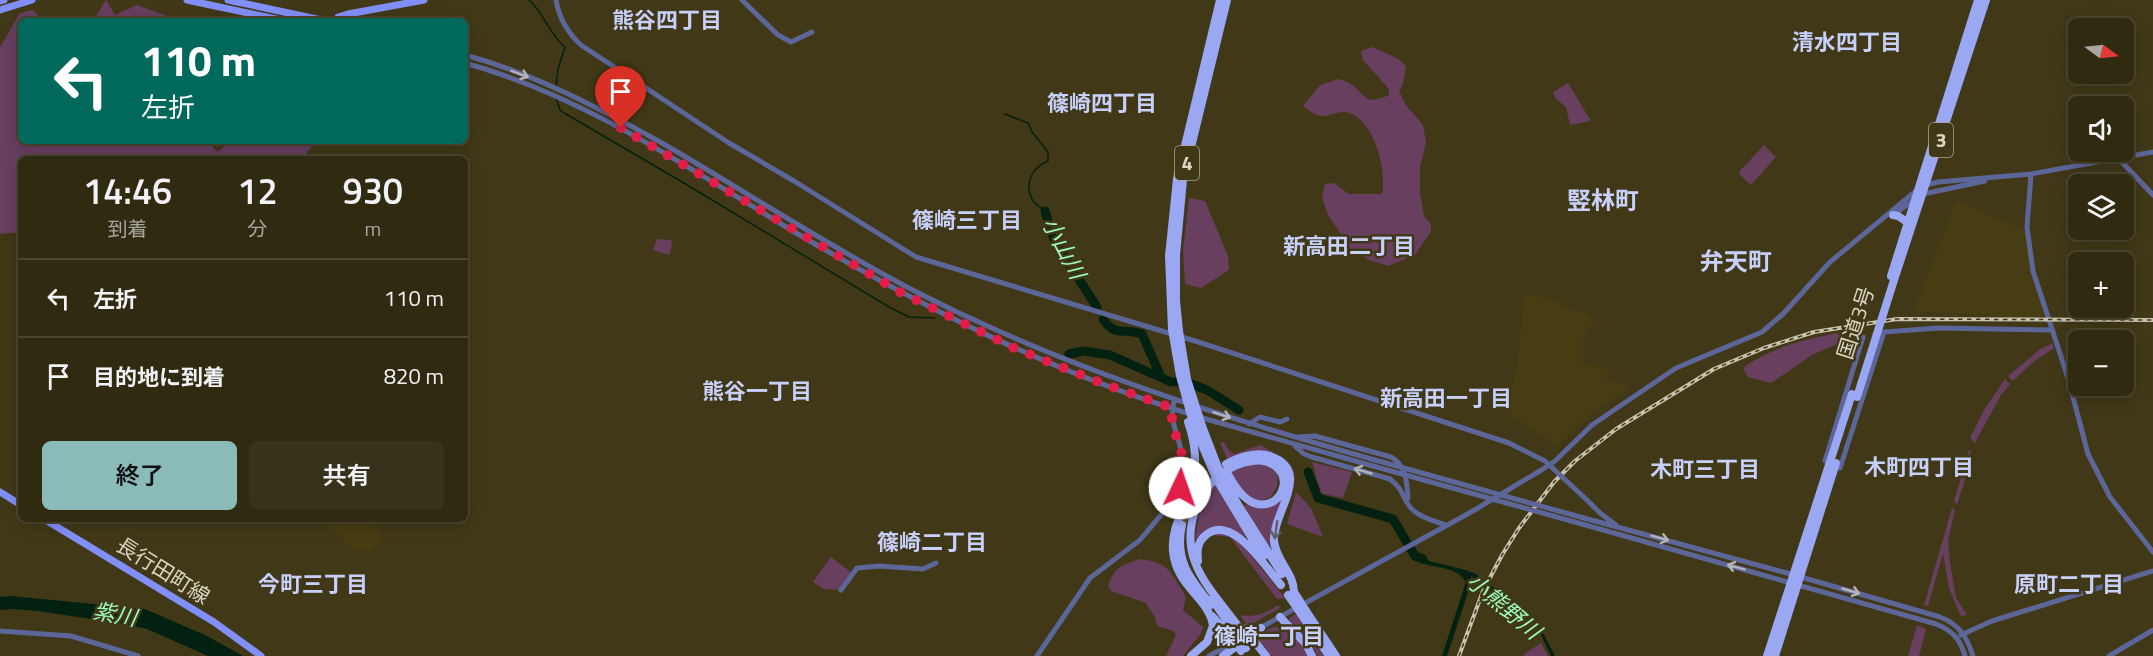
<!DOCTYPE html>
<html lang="ja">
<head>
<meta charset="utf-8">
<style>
	body { margin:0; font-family:"Titillium Web","Noto Sans JP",sans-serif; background:#38321a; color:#f1f3f6; height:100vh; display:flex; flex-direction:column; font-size:22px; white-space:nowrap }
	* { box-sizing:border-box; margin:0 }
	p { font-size:20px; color:#a8a79f }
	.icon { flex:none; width:33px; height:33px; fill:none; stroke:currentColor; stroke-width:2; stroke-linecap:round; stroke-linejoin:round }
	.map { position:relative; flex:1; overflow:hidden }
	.drawer { position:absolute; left:18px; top:156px; width:450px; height:366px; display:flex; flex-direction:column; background:#302a11; border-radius:9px; box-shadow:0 3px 15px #0003,0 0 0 2px #4b4631 }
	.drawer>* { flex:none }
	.hud { position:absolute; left:18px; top:18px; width:450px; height:126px; border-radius:9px; box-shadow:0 3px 15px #0003,0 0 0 2px #4b4631; background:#00695c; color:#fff; overflow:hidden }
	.needle { width:39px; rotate:105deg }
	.controls { position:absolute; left:2068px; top:18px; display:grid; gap:12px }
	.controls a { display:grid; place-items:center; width:66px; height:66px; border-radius:9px; background:#302a11; box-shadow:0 3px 15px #0003,0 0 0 2px #4b4631; font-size:30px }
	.pin { position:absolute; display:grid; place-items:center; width:51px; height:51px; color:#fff; margin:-62px -26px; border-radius:50% 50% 50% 0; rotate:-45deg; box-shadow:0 0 6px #0007 }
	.pin .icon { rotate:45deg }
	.me { position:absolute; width:66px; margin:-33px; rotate:3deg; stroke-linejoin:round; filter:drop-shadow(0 0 4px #0008) }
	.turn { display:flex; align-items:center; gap:21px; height:126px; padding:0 24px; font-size:27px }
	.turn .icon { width:78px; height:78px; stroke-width:2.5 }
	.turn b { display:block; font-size:42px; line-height:51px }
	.eta { display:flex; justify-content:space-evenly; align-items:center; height:102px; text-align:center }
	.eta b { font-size:36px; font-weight:600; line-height:42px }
	.action { display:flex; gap:12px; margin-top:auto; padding:12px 24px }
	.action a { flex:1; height:69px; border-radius:9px; background:#8bbbb9; color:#111; font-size:24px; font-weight:600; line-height:69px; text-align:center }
	.action a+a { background:#38321a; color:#f1f3f6 }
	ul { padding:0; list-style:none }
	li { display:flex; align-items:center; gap:18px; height:78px; padding:0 24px; border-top:2px solid #4b4631 }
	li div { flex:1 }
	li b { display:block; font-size:22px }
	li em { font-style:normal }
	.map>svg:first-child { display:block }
	.built { fill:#473d13 }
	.green { fill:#683f5f }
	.water { fill:#032111 }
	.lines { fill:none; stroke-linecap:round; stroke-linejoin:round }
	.stream { stroke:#032111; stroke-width:1.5 }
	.river { stroke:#032111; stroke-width:9 }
	.highway-tunnel { stroke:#575031; stroke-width:8; stroke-dasharray:8 4; stroke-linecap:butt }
	.minor { stroke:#5d6699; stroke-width:5 }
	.major { stroke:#818ff9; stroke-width:7 }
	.highway { stroke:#9aa7f3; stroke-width:8 }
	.rail-casing { stroke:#c8c3af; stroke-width:4 }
	.rail { stroke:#403817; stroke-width:1.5; stroke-dasharray:4.5; stroke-linecap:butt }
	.minor-bridge { stroke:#5d6699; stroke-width:5 }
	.highway-bridge { stroke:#9aa7f3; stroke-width:8 }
	.oneway { stroke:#b4b4b6 }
	.oneway2 { stroke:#605f64 }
	.route { stroke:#e11d48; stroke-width:10; stroke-dasharray:0 18 }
	.labels { text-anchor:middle; stroke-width:5; stroke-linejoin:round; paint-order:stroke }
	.shield { fill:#403817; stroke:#aca78f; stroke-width:1.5 }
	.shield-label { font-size:20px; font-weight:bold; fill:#dad6c3 }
	.street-label { font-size:21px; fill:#dad6c3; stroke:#403817 }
	.neighbourhood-label { font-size:22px; font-weight:bold; fill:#c7d0fb; stroke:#403817 }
	.water-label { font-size:22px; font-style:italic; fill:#9bfbbf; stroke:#403817 }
	.quarter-label { font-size:24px; font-weight:bold; fill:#c7d0fb; stroke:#403817 }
</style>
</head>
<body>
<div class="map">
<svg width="2153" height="656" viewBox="0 0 2153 656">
	<rect width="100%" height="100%" fill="#403817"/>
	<!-- built -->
	<path class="built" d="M 1956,201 L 2025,230 L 2045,319 L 1914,311 Z
		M 1537,295 L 1559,302 L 1573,311 L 1588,313 L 1594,322 L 1583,336 L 1583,364 L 1611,370 L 1606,379 L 1631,387 L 1593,412 L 1557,447 L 1512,416 L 1508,401 L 1517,367 L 1524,296 Z
		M 326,519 L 364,519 L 384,536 L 371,551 L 354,549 L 331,528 Z"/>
	<!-- green -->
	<path class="green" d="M 106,0 L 115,15 L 137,5 L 180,21 L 93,21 Z
		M 33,10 L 43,21 L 21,21 L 21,141 L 206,141 L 218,152 L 230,141 L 317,141 L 307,152 L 307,159 L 21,159 L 21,232 L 0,234 L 0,47 L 20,13 Z
		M 1372,47 L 1397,58 L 1406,66 L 1403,84 L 1399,91 L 1406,105 L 1423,125 L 1426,142 L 1420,168 L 1420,193 L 1424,216 L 1431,224 L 1431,231 L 1416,254 L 1389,266 L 1369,260 L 1351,249 L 1328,215 L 1322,197 L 1325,184 L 1334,183 L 1349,194 L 1382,194 C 1387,171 1375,125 1352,114 C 1342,109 1333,115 1324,116 C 1316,117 1309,110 1303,106 L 1320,85 L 1338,79 C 1342,80 1348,82 1352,85 C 1369,98 1364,105 1389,95 L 1389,89 L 1363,60 L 1361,51 Z
		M 1568,83 L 1591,121 L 1570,125 L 1566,107 L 1556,99 L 1553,92 Z
		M 1764,145 L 1776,157 L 1751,185 L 1739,174 L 1740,171 Z
		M 1189,198 L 1205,201 L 1228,256 L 1229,270 L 1201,288 L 1185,284 L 1183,250 Z
		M 657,239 L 671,240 L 672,246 L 669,255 L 653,250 Z
		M 1837,333 L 1844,341 L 1812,355 L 1773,382 L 1770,383 L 1748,377 L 1744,371 L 1744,367 C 1772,347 1804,340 1837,333 Z
		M 2052,343 L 2054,348 L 2033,362 L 2013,381 L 2008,376 L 2039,350 Z
		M 2005,379 L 2010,384 L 2001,395 L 1975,443 L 1970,438 L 1984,410 Z
		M 1224,442 L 1230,452 L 1235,454 L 1260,445 L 1273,452 L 1228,460 L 1220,443 Z
		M 1969,450 L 1971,451 L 1967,473 L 1957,505 L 1954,501 Z
		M 1312,462 L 1352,472 L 1343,498 L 1321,493 Z
		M 1251,464 L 1264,464 L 1277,473 C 1281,488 1269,506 1253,498 C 1242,493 1236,480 1231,471 Z
		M 1214,481 L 1245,535 L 1243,537 C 1227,527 1211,520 1198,539 L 1195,538 L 1201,505 Z
		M 1296,492 L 1311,508 L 1323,537 L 1287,524 Z
		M 1283,499 L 1273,548 L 1270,549 L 1244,506 L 1247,504 C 1261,511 1271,509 1283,499 Z
		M 1952,508 L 1955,510 L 1948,541 L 1950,562 L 1956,598 L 1967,615 L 1961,616 L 1949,589 L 1943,553 L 1928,606 L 1924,605 Z
		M 1224,533 L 1242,544 L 1285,598 L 1277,599 L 1230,537 L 1209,535 Z
		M 831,557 L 852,573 L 841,590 L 824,589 L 813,582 Z
		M 1139,559 C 1169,562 1171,572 1186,597 L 1183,610 L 1203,627 L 1200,635 L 1183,656 L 1166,656 L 1176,635 L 1174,631 L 1157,626 L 1155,617 L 1146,603 L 1111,591 L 1108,586 C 1114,567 1121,566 1139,559 Z
		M 1278,605 L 1280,608 L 1250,625 L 1247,625 L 1240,615 C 1255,618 1266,613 1278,605 Z
		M 1296,614 L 1323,656 L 1317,656 C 1312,639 1295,633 1289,618 Z
		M 1917,625 L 1926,629 L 1919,656 L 1908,656 Z
		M 1274,627 C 1293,626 1301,642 1309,656 L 1271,656 L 1259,640 L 1267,630 Z
		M 1541,643 L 1548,656 L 1524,656 L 1524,654 Z"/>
	<!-- water -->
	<path class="water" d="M 1413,553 C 1429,565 1459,565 1478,575 L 1478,578 L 1494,587 L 1541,629 L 1555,656 L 1551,656 C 1547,648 1543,638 1538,630 C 1522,609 1489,594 1471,576 L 1471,583 L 1447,656 L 1442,656 L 1466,582 C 1453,561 1424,572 1409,555 Z
		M 11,596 L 145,609 L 207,636 L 243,656 L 208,656 L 147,629 L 124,624 L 38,611 L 13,609 L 0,610 L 0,597 Z"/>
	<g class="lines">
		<!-- stream -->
		<path class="stream" d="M 529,0 C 544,13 549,34 565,47 L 558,69 L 556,87
			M 556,97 L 560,110 L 566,114 L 689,186 L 889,307 L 909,317 L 935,318
			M 1005,114 L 1028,123 L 1032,132 L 1048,152 L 1048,161 C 1033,167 1025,181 1031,197 C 1033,203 1040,207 1045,211"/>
		<!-- river -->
		<path class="river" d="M 1045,211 L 1053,237 L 1072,269 L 1097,307
			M 1103,319 C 1115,338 1124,327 1142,334 L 1161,377
			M 1069,354 L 1083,351 L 1110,355 L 1171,382 L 1186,382 L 1207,390 L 1239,410
			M 1308,472 L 1318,498 L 1393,519 L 1415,556 L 1423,559"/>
		<!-- highway-tunnel -->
		<path class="highway-tunnel" d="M 1182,525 L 1191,499 L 1202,483"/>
		<!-- minor -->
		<path class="minor" d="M 556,0 C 559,18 568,33 581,45 L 729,143 L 794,181 L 916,257 L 1192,340 L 1509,443
			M 742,0 L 778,35 L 791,42 L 812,32
			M 465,55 C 535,74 599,108 662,143 C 743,190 822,242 905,286 C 1056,365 1211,414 1375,460
			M 465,63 C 588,97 695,173 803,237 C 926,309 1054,373 1190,414
			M 2118,158 L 2153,195
			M 2031,174 L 2027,227 L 2033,271 L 2068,378 L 2088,454 L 2110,497 L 2153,552
			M 1894,214 L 1923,194 L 1985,181
			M 1199,417 L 1373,466
			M 1249,424 L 1260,417 L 1280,422 L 1287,419
			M 1297,437 L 1315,436 L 1391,457 C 1406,465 1407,482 1408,498
			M 1295,446 L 1304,454 L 1312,457 L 1390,479 C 1405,491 1401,496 1410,507 C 1418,517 1435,521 1446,525
			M 1825,461 L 1863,337
			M 1840,468 L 1884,332 L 1939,328 L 2052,330
			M 1588,501 L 1600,513 L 1616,525
			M 1584,518 L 1787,573 L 1940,617 C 1959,624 1967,637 1973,656
			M 1582,524 L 1936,624 C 1953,631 1960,639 1965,656
			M 841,590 L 857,568 L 879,566 L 923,569 L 936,563
			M 1258,629 L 1473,511 L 1543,469 L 1555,461 L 1592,425 L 1676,368 L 1762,332 L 1783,314 L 1830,262 L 1922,186 L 1938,182 L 2031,174 L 2153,152
			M 0,631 L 71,636 L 138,656
			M 1961,635 L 1992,621 L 2153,571
			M 1037,656 L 1090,578 L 1140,540 L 1176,497 C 1182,486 1184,467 1182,455 C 1179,434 1167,420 1175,399
			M 1209,656 L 1237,641
			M 2109,656 L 2153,630"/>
		<!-- major -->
		<path class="major" d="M 187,0 L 285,21
			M 228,0 L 326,21
			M 0,1 L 4,0
			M 0,10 L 32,0
			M 335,21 L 338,17 L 348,14 L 424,0
			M 0,492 L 21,505
			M 44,519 L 214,622 L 261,656"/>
		<!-- highway -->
		<path class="highway" d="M 1893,215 L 1898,216 L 1907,222
			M 1891,276 L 1978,0
			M 1894,280 L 1986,0
			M 1172,329 L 1169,256 L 1177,179 L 1220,0
			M 1179,331 L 1176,301 L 1176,255 L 1183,180 L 1227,0
			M 1188,422 C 1196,445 1198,471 1189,494 C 1182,513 1171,530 1173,551 C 1176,587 1210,599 1213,626 L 1207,642 L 1191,656
			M 1202,426 L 1217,465
			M 1195,428 L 1212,469
			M 1226,464 C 1239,457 1255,451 1270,456 C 1314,471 1272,513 1274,541 C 1276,561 1294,573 1294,592
			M 1228,474 C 1233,483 1238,493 1247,499 C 1260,509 1278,505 1283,488 C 1288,469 1268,458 1252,461 C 1207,467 1179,521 1195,562 C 1203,585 1227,610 1241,630
			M 1223,477 L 1237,503 L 1282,574
			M 1217,480 L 1263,557
			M 1182,525 C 1174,560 1190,579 1211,605
			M 1198,561 C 1197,551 1197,542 1206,535 C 1232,513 1266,568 1281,585
			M 1212,599 L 1235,633
			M 1306,611 L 1336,656
			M 1301,614 L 1329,656
			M 1212,616 L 1230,636
			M 1280,617 L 1306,644 L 1312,656
			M 1255,642 L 1266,656
			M 1223,656 L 1261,628
			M 1767,656 L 1852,394
			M 1775,656 L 1836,463"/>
		<!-- rail casing -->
		<g class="rail-casing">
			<path id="rail" d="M 1459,656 L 1483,591 L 1502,555 L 1519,528 L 1554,482 L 1575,461 L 1616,429 L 1714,369 L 1764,348 L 1814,332 L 1897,319 L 2153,320"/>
		</g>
		<!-- rail -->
		<use href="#rail" class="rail"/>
		<!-- minor-bridge -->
		<path class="minor-bridge" d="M 1509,443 L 1545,461 L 1588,501
			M 1375,460 L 1584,518
			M 1373,466 L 1582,524"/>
		<!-- highway-bridge -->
		<path class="highway-bridge" d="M 1172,329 L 1180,376 L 1193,423
			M 1179,331 L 1187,379 L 1202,426
			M 1857,397 L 1894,280
			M 1217,465 L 1223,477
			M 1212,469 L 1217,480
			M 1294,592 L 1306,611
			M 1288,595 L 1301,614
			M 1244,628 L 1255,642
			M 1235,633 L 1246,648
			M 1230,636 L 1241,651"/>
	</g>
	<!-- one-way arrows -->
	<defs><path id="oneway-shaft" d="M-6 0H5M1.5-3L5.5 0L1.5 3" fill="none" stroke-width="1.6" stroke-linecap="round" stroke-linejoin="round" transform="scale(1.5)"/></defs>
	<g class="oneway">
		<use href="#oneway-shaft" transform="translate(520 74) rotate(20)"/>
		<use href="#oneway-shaft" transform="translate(1222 415) rotate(18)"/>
		<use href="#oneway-shaft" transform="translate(1363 471) rotate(-164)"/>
		<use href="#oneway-shaft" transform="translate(1660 538) rotate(15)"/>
		<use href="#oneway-shaft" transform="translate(1736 567) rotate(-165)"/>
		<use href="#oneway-shaft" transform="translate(1851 591) rotate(16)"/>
	</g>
	<use class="oneway2" href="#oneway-shaft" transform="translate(1276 530) rotate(98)"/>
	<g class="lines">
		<!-- route -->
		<path class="route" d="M 621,128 L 900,292 L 1016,349 L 1104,384 L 1172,408 L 1172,423 L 1182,455 L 1180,488"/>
	</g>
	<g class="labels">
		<!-- shield labels -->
		<g class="shield">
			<rect x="1929" y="123" width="24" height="34" rx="4.5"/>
			<rect x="1175" y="146" width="24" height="34" rx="4.5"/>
		</g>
		<g class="shield-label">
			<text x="1941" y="147">3</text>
			<text x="1187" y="170">4</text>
		</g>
		<!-- street labels -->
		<g class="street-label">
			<text transform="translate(1856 323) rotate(-72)" y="7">国道3号</text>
			<text transform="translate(163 571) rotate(32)" y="7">長行田町線</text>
		</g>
		<!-- neighbourhood labels -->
		<g class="neighbourhood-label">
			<text x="667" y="28">熊谷四丁目</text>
			<text x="1847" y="50">清水四丁目</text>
			<text x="1102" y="111">篠崎四丁目</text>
			<text x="967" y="228">篠崎三丁目</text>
			<text x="1349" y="254">新高田二丁目</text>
			<text x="757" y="399">熊谷一丁目</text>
			<text x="1446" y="406">新高田一丁目</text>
			<text x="1919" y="475">木町四丁目</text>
			<text x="1705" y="477">木町三丁目</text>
			<text x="932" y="550">篠崎二丁目</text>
			<text x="313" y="592">今町三丁目</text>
			<text x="2069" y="592">原町二丁目</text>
			<text x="1269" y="644">篠崎一丁目</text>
		</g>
		<!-- water labels -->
		<g class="water-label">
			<text transform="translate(1064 248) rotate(62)" y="8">小山川</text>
			<text transform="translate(1504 606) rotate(40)" y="8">小熊野川</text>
			<text transform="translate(115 614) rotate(10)" y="8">紫川</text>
		</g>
		<!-- quarter labels -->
		<g class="quarter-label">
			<text x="1603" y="209">竪林町</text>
			<text x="1736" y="270">弁天町</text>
		</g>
	</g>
</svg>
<div class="controls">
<a><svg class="needle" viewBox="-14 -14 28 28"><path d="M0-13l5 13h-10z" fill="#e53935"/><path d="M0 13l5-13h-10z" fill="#a8a79f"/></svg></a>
<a><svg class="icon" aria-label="sound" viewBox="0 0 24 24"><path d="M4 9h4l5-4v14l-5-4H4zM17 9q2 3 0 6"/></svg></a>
<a><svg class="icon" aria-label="layers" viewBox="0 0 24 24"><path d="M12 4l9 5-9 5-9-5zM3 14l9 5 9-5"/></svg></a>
<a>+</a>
<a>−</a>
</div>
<div class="pin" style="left:621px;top:128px;background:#d93025"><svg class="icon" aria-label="arrive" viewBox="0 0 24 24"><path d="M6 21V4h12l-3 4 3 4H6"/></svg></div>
<svg class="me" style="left:1180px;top:488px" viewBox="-20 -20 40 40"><circle r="19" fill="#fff"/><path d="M0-13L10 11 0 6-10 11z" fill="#e11d48"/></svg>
<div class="hud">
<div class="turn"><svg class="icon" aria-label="left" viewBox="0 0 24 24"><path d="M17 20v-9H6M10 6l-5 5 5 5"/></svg><div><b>110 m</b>左折</div></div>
</div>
<section class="drawer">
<div class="eta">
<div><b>14:46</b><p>到着</p></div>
<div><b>12</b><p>分</p></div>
<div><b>930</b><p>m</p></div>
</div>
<ul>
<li><svg class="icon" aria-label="left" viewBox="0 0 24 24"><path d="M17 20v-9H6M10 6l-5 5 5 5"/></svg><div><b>左折</b></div><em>110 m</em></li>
<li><svg class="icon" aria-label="arrive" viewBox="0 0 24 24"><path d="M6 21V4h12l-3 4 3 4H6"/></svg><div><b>目的地に到着</b></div><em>820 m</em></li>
</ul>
<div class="action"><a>終了</a><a>共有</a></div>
</section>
</div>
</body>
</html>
